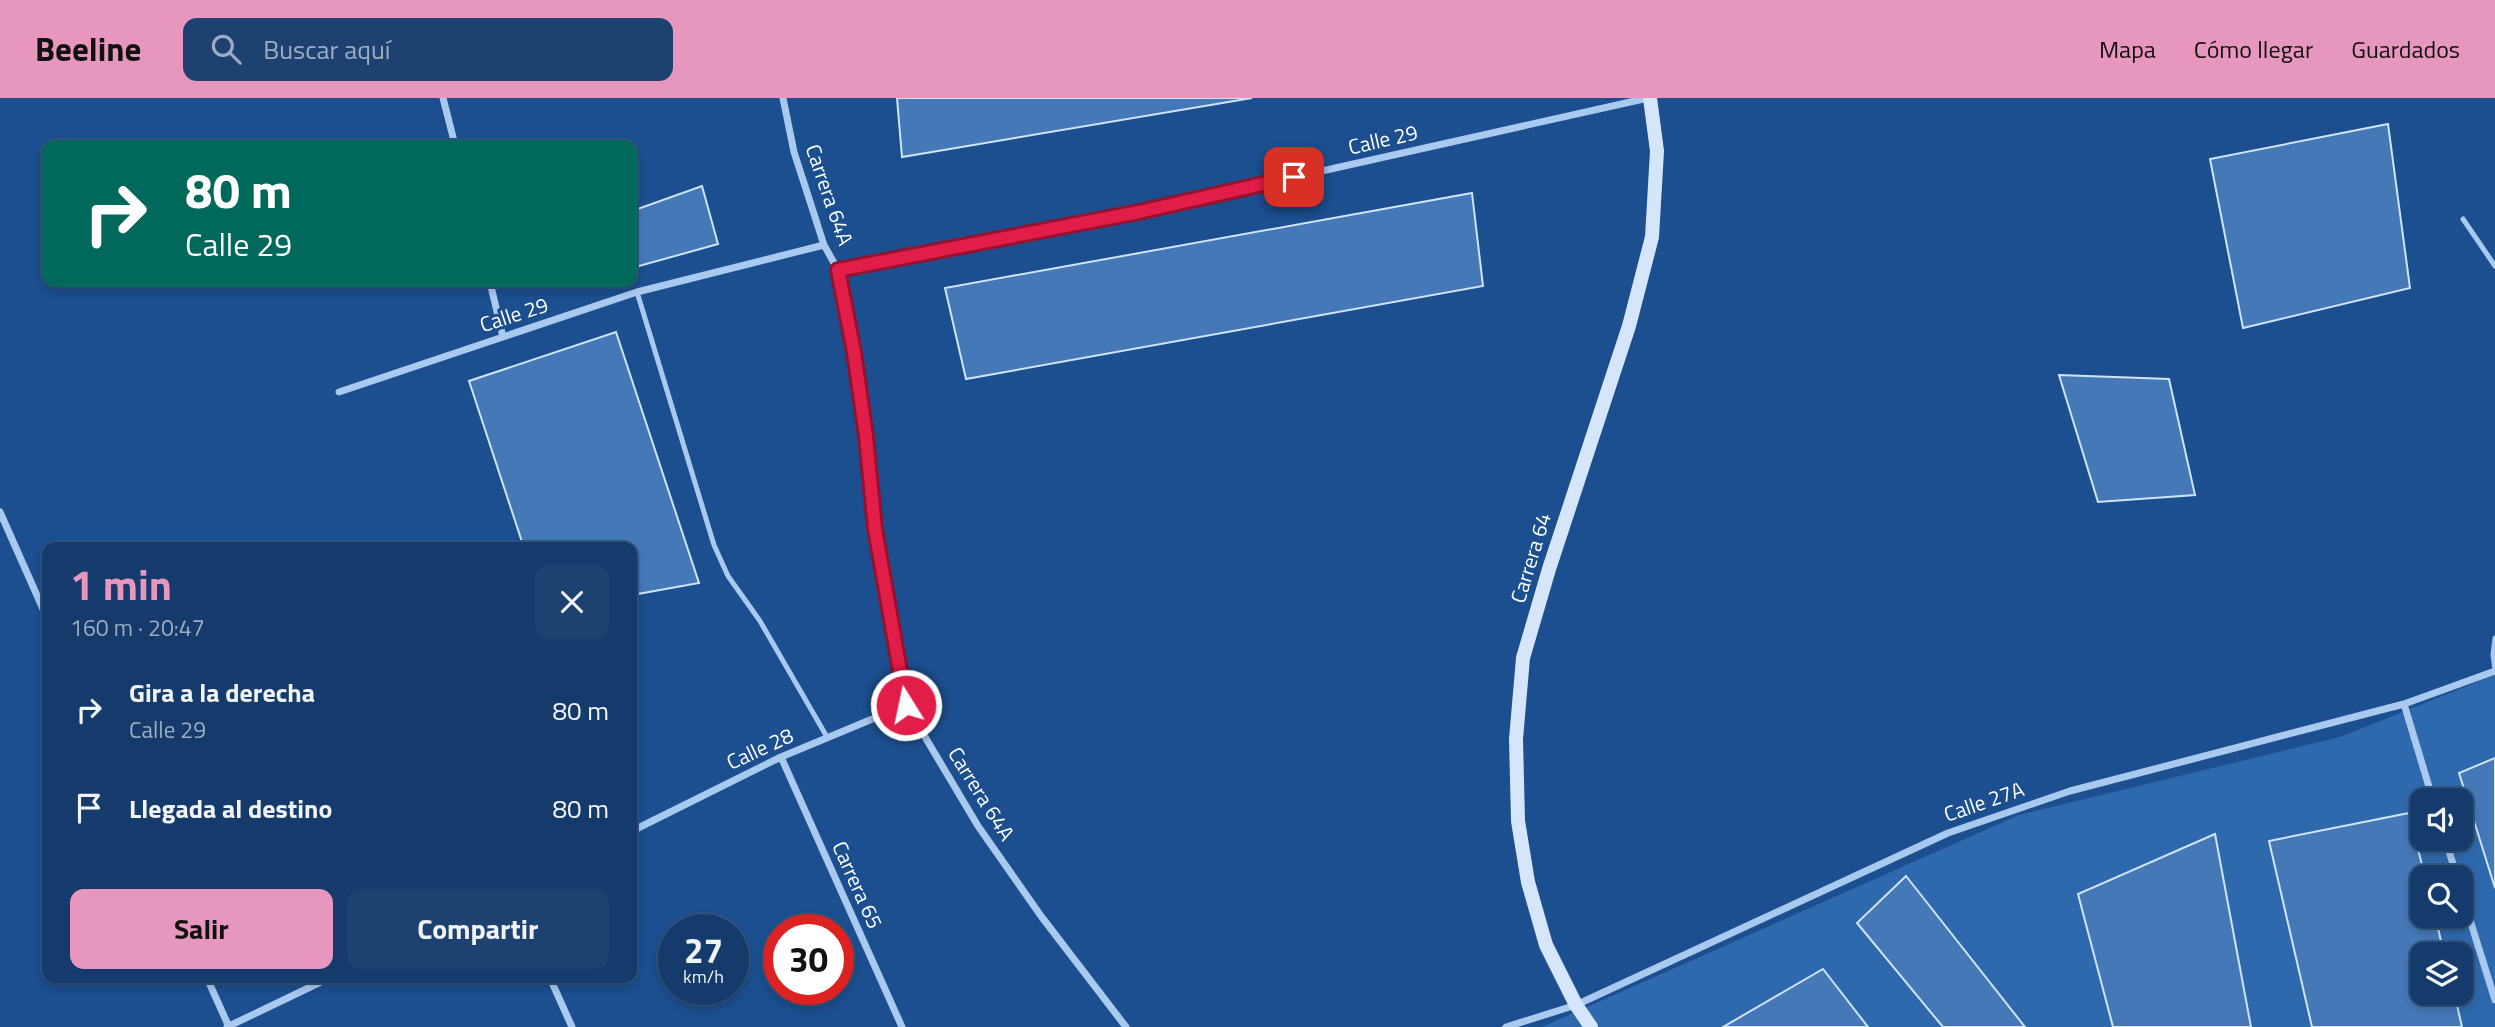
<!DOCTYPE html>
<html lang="es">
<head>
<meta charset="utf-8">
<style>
	body { margin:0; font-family:"Titillium Web",sans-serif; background:#1d4271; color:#f1f3f6; height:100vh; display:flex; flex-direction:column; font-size:26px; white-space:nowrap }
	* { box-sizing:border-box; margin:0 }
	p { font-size:23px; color:#9dadc1 }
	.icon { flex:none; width:38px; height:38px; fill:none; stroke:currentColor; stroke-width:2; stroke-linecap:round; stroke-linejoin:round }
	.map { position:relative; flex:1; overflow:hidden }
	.side { position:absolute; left:42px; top:444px; width:595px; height:441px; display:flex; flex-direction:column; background:#143b6b; border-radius:14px; box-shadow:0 4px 10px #0003,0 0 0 2px #33557e }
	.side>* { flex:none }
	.top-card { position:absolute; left:42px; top:42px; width:595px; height:147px; border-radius:14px; box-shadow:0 4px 10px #0003,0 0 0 2px #33557e; background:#00695c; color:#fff; overflow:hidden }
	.controls { position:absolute; left:2410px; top:690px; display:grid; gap:14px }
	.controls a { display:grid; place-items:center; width:63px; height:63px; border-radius:14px; background:#143b6b; box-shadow:0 4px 10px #0003,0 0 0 2px #33557e; font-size:35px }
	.speed { position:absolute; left:658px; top:816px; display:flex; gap:14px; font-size:35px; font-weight:700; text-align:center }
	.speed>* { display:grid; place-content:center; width:91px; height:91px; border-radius:50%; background:#143b6b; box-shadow:0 4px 10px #0003,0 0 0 2px #33557e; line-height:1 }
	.speed small { font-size:18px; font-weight:400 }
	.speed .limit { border:10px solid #d22; background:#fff; color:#111 }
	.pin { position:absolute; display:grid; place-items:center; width:60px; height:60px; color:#fff; margin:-30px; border-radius:14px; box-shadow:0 4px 10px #0006 }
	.me { position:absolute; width:77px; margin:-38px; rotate:350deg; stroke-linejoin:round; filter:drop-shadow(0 0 5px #0008) }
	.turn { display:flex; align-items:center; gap:24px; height:147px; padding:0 28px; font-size:32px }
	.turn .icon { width:91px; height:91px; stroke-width:2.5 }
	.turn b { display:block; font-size:49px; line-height:60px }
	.round { display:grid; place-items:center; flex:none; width:74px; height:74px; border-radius:14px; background:#1d4271 }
	.overview { display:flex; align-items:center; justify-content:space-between; height:119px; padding:0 28px }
	h1 { font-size:42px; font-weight:700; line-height:52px; color:#e797bd }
	.action { display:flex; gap:14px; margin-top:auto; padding:14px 28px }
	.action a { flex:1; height:80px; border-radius:14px; background:#e797bd; color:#111; font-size:28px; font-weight:700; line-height:80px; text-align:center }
	.action a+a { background:#1d4271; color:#f1f3f6 }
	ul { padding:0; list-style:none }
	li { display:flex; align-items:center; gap:21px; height:98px; padding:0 28px }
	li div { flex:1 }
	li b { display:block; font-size:26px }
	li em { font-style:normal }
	header { display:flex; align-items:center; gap:42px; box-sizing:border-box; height:98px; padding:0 35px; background:#e797bd; color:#111 }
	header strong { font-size:33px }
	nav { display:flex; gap:38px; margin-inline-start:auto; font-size:24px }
	.search { width:490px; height:63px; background:#1d4271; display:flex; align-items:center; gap:18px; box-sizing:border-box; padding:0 24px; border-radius:14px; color:#9dadc1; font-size:26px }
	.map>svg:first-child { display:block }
	.green { fill:#2e69ad; fill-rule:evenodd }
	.building { fill:#4478b7; stroke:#cfe3fa; stroke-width:2 }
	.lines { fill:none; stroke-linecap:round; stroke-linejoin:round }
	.lane { stroke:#a9c9ee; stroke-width:5 }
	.street { stroke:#a9c9ee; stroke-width:7 }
	.secondary { stroke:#d6e6fa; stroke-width:14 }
	.route-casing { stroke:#92132f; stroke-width:18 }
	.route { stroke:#e11d48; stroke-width:12 }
	.labels { text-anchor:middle; stroke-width:6; stroke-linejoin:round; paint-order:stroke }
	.street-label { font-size:21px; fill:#fff; stroke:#1b4f8f }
</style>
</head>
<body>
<header>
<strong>Beeline</strong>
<div class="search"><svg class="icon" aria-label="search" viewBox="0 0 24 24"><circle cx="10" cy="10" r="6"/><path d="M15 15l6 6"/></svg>Buscar aquí</div>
<nav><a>Mapa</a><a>Cómo llegar</a><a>Guardados</a></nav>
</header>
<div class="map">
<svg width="2495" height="929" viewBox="0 0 2495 929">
	<rect width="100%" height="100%" fill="#1b4f8f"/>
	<!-- green -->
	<path class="green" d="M 2495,577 L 2495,929 L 1542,929 L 2019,717 L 2340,639 ZM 2422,702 L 2460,702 L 2460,740 L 2422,740 ZM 2422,779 L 2460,779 L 2460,817 L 2422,817 ZM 2422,856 L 2460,856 L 2460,894 L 2422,894 Z"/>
	<!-- building -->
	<path class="building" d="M 897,0 L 1252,0 L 902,59 Z
		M 2388,26 L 2410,190 L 2243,230 L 2210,61 Z
		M 702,88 L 718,146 L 632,170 L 632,113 Z
		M 1472,95 L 1483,188 L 966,281 L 945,190 Z
		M 616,234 L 699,485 L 632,497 L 632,450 L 524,450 L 469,283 Z
		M 2059,277 L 2169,281 L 2195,397 L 2098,404 Z
		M 2495,660 L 2495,790 L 2459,675 Z
		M 2409,715 L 2425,779 L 2422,779 L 2422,817 L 2435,817 L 2444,856 L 2422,856 L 2422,894 L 2454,894 L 2462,929 L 2312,929 L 2269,743 Z
		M 2215,736 L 2251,929 L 2113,929 L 2078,796 Z
		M 1906,778 L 2025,929 L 1943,929 L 1857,825 Z
		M 1823,871 L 1868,929 L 1723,929 Z"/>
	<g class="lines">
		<!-- lane -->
		<path class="lane" d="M 2463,121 L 2495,168
			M 637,194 L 714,447 L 728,478 L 760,523 L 827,639
			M 2495,540 L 2493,557 L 2495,572"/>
		<!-- street -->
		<path class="street" d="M 443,0 L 455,47
			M 783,0 L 794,54 L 824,147 L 838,172 L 854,254 L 866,338 L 875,431 L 906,607 L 978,728 L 1041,818 L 1126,929
			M 838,172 L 1139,114 L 1648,0
			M 490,184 L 503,239
			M 339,294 L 637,194 L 824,147
			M 0,414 L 47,520
			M 2404,606 L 2433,702
			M 781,659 L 902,929
			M 632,733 L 781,659 L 906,607
			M 2445,740 L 2457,779
			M 2460,790 L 2495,902
			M 207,880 L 229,929
			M 550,880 L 572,929
			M 227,929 L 329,880
			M 1506,929 L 1576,907 L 1948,735 L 2070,693 L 2404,606 L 2495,573"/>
		<!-- secondary -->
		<path class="secondary" d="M 1591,929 L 1576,907 L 1546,847 L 1528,784 L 1518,723 L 1516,641 L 1523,560 L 1549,471 L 1629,228 L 1652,139 L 1657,53 L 1650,0"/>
	</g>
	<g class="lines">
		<!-- route casing -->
		<g class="route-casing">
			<path id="route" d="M 906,607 L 875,431 L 866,338 L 854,254 L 838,172 L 1139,114 L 1294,79"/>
		</g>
		<!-- route -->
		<use href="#route" class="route"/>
	</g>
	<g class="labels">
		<!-- street labels -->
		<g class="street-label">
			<text transform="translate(1383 42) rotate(-13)" y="7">Calle 29</text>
			<text transform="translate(829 97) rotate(71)" y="7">Carrera 64A</text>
			<text transform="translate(514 217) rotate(-18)" y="7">Calle 29</text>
			<text transform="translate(1531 460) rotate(-73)" y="7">Carrera 64</text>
			<text transform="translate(760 651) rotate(-25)" y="7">Calle 28</text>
			<text transform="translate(981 696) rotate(58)" y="7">Carrera 64A</text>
			<text transform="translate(1984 704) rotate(-19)" y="7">Calle 27A</text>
			<text transform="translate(857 787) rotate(66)" y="7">Carrera 65</text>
		</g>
	</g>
</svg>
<div class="controls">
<a><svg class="icon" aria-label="sound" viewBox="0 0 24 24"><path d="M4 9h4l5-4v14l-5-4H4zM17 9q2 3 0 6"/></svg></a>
<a><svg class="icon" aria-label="search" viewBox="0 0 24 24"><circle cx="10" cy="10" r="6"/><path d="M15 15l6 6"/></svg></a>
<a><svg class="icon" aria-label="layers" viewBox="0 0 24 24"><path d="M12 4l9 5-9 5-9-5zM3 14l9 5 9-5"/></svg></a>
</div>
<div class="speed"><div>27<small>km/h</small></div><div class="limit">30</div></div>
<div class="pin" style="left:1294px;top:79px;background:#d93025"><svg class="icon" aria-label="arrive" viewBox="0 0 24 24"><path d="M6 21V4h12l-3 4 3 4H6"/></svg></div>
<svg class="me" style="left:906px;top:607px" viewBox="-20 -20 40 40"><circle r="17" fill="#e11d48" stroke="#fff" stroke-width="3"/><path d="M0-11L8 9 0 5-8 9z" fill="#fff"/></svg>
<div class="top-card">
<div class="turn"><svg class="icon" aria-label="right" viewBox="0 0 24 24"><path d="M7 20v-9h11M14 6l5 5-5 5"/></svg><div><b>80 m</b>Calle 29</div></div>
</div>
<section class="side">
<div class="overview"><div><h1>1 min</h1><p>160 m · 20:47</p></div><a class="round"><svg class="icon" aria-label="close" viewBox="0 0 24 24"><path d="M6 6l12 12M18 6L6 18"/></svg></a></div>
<ul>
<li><svg class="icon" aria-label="right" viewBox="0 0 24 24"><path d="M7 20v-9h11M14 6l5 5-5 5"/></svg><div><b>Gira a la derecha</b><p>Calle 29</p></div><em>80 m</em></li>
<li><svg class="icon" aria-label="arrive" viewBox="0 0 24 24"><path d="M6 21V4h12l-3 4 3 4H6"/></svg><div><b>Llegada al destino</b></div><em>80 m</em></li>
</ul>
<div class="action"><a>Salir</a><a>Compartir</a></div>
</section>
</div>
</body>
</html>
